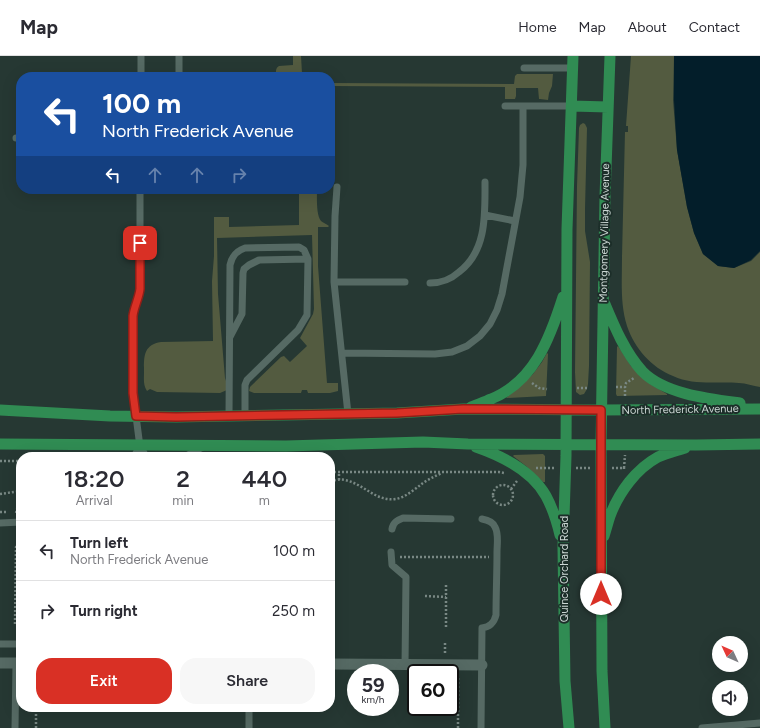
<!DOCTYPE html>
<html lang="en">
<head>
<meta charset="utf-8">
<style>
	body { margin:0; font-family:Figtree,sans-serif; background:#f7f7f7; color:#2b2b33; height:100vh; display:flex; flex-direction:column; font-size:15px; white-space:nowrap }
	* { box-sizing:border-box; margin:0 }
	p { font-size:13px; color:#7c7c81 }
	.icon { flex:none; width:22px; height:22px; fill:none; stroke:currentColor; stroke-width:2; stroke-linecap:round; stroke-linejoin:round }
	.map { position:relative; flex:1; overflow:hidden }
	.sheet { position:absolute; left:16px; top:396px; width:319px; height:260px; display:flex; flex-direction:column; background:#fff; border-radius:16px; box-shadow:0 4px 16px #0002 }
	.sheet>* { flex:none }
	.hud { position:absolute; left:16px; top:16px; width:319px; height:122px; border-radius:16px; box-shadow:0 4px 16px #0002; background:#1a4fa0; color:#fff; overflow:hidden }
	.needle { width:26px; rotate:314deg }
	.buttons { position:absolute; left:712px; top:580px; display:grid; gap:8px }
	.buttons a { display:grid; place-items:center; width:36px; height:36px; border-radius:50%; background:#fff; box-shadow:0 4px 16px #0002; font-size:20px }
	.speed { position:absolute; left:347px; top:608px; display:flex; gap:8px; font-size:20px; font-weight:700; text-align:center }
	.speed>* { display:grid; place-content:center; width:52px; height:52px; border-radius:50%; background:#fff; box-shadow:0 4px 16px #0002; line-height:1 }
	.speed small { font-size:10px; font-weight:400 }
	.speed .limit { border:2px solid #111; border-radius:6px; background:#fff; color:#111 }
	.pin { position:absolute; display:grid; place-items:center; width:34px; height:34px; color:#fff; margin:-17px; border-radius:8px; box-shadow:0 2px 6px #0006 }
	.me { position:absolute; width:44px; margin:-22px; rotate:0deg; stroke-linejoin:round; filter:drop-shadow(0 0 3px #0008) }
	.turn { display:flex; align-items:center; gap:14px; height:84px; padding:0 20px; font-size:18px }
	.turn .icon { width:52px; height:52px; stroke-width:2.5 }
	.turn b { display:block; font-size:28px; line-height:34px }
	.lanes { display:flex; align-items:center; height:38px; padding:0 20px; background:#0003; justify-content:center; gap:20px; direction:ltr }
	.lanes .off { opacity:.35 }
	.eta { display:flex; justify-content:space-evenly; align-items:center; height:68px; text-align:center }
	.eta b { font-size:24px; font-weight:600; line-height:28px }
	.button { display:flex; gap:8px; margin-top:auto; padding:8px 20px }
	.button a { flex:1; height:46px; border-radius:16px; background:#d93025; color:#fff; font-size:16px; font-weight:600; line-height:46px; text-align:center }
	.button a+a { background:#f7f7f7; color:#2b2b33 }
	ul { padding:0; list-style:none }
	li { display:flex; align-items:center; gap:12px; height:60px; padding:0 20px; border-top:1px solid #e1e1e2 }
	li div { flex:1 }
	li b { display:block; font-size:15px }
	li em { font-style:normal }
	header { display:flex; align-items:center; gap:24px; box-sizing:border-box; height:56px; padding:0 20px; background:#fff; border-bottom:1px solid #e1e1e2 }
	header strong { font-size:19px }
	nav { display:flex; gap:22px; margin-inline-start:auto; font-size:14px }
	.map>svg:first-child { display:block }
	.green { fill:#535b40 }
	.water { fill:#031e2a }
	.lines { fill:none; stroke-linecap:round; stroke-linejoin:round }
	.path { stroke:#798884; stroke-width:2.5; stroke-dasharray:2 2; stroke-linecap:butt }
	.service { stroke:#566a64; stroke-width:7 }
	.minor { stroke:#566a64; stroke-width:11 }
	.primary { stroke:#308c53; stroke-width:11 }
	.route-casing { stroke:#8d1f18; stroke-width:10 }
	.route { stroke:#d93025; stroke-width:7 }
	.labels { text-anchor:middle; stroke-width:4; stroke-linejoin:round; paint-order:stroke }
	.street-label { font-size:11px; fill:#cbd6d3; stroke:#1c2e29 }
</style>
</head>
<body>
<header>
<strong>Map</strong>
<nav><a>Home</a><a>Map</a><a>About</a><a>Contact</a></nav>
</header>
<div class="map">
<svg width="760" height="672" viewBox="0 0 760 672">
	<rect width="100%" height="100%" fill="#263833"/>
	<!-- green -->
	<path class="green" d="M 293,0 L 301,0 L 302,17 L 312,17 L 313,21 L 276,21 C 276,17 275,12 279,10 L 293,9 Z
		M 631,0 L 674,0 L 673,44 L 677,94 L 687,151 L 694,177 L 703,198 L 718,210 L 734,212 L 751,205 L 760,196 L 760,331 C 753,330 746,327 739,327 C 717,325 694,330 673,320 C 651,311 635,293 627,270 C 620,248 622,224 622,201 C 623,159 624,117 625,76 L 628,76 L 628,70 L 626,70 Z
		M 517,18 L 553,18 L 552,30 L 549,37 L 548,44 L 540,43 L 539,43 L 538,32 L 516,32 L 516,40 L 515,43 L 505,43 L 505,31 L 330,30 L 330,27 L 514,28 L 515,20 Z
		M 583,67 L 585,68 L 587,72 L 585,153 L 585,175 L 590,206 L 589,310 L 588,328 L 587,333 L 584,338 L 580,339 L 576,336 L 575,316 L 577,130 L 579,72 L 580,69 Z
		M 299,133 L 317,133 C 317,141 316,159 321,165 C 323,167 327,168 329,170 L 328,171 L 318,171 L 318,210 L 327,327 L 338,327 L 338,335 L 330,337 L 308,337 L 307,334 L 302,334 L 301,337 L 254,337 L 249,335 L 250,331 L 252,329 L 281,301 L 284,300 L 290,306 L 307,290 L 300,282 L 313,258 L 314,253 L 312,179 L 217,182 L 218,238 L 225,322 L 227,328 L 227,334 L 220,337 L 157,336 L 150,333 L 147,335 C 143,329 144,323 144,316 C 144,301 143,289 161,286 L 213,285 L 212,225 L 214,200 L 214,161 L 229,161 L 229,171 L 299,169 Z
		M 618,290 L 631,310 L 650,328 L 667,338 L 667,339 L 617,340 L 616,338 L 617,291 Z
		M 547,297 L 548,298 L 546,340 L 507,342 L 506,342 L 533,318 L 542,306 Z
		M 543,398 L 545,400 L 545,426 L 543,426 L 526,410 L 513,400 L 514,399 Z"/>
	<!-- water -->
	<path class="water" d="M 674,0 L 760,0 L 760,195 L 751,204 L 734,212 L 718,210 L 703,198 L 694,177 L 687,151 L 677,94 L 674,44 Z"/>
	<g class="lines">
		<!-- path -->
		<path class="path" d="M 532,327 L 539,332 L 547,333
			M 616,331 L 625,331 L 626,327 L 634,322
			M 577,332 L 588,332
			M 625,340 L 625,331
			M 0,405 L 21,405
			M 536,412 L 555,412
			M 576,412 L 591,412
			M 612,412 L 624,412 L 624,413
			M 624,412 L 625,399
			M 330,416 L 499,416 L 504,417
			M 339,424 L 339,416
			M 330,425 C 335,424 340,423 345,424 C 364,428 376,446 396,443 C 406,441 415,433 423,427 C 429,423 435,420 442,417
			M493 439a10 10 0 1 1 20 0a10 10 0 1 1-20 0Z
			M 511,433 L 517,425
			M 0,438 L 21,435
			M 0,456 L 7,456
			M 16,457 L 17,453 L 21,452
			M 21,491 L 16,491 L 15,568 L 21,568
			M 400,501 L 489,501
			M 425,540 L 446,541
			M 446,571 L 446,527
			M 445,597 L 445,585
			M 454,622 L 458,622 L 458,672
			M 36,672 L 36,651"/>
		<!-- service -->
		<path class="service" d="M 524,12 L 573,12
			M 141,21 L 141,0
			M 179,21 L 179,0
			M 505,50 L 572,50
			M 16,82 L 21,82
			M 337,131 L 335,160 L 334,226 L 348,358
			M 485,159 L 515,165
			M 334,226 L 405,226
			M 430,227 C 442,227 450,224 459,216 C 487,195 485,158 485,126
			M 230,281 L 242,258 L 243,217 L 244,213 L 249,209 L 259,204 L 308,203
			M 342,297 L 435,298 L 452,296 L 467,290 L 480,280 L 490,268 L 497,254 L 502,238 L 520,141 L 523,109 L 523,50
			M 229,360 L 230,209 C 232,200 236,195 245,192 L 299,191 L 304,194 L 308,203 L 307,259 L 298,274 L 247,324 L 245,329 L 245,359
			M 140,391 L 133,337 L 133,257 L 139,240 L 140,233 L 140,133
			M 184,401 L 203,391
			M 0,467 L 21,466
			M 392,473 C 393,466 398,464 403,462 L 451,463
			M 391,496 L 392,509 L 406,521 L 405,609
			M 0,588 L 21,588
			M 15,672 L 16,607
			M 249,672 L 249,651
			M 481,672 L 482,572 C 490,571 494,567 496,559 C 496,538 497,517 497,496 C 497,488 499,478 495,471 C 493,466 488,464 482,463
			M 702,672 L 760,667"/>
		<!-- minor -->
		<path class="minor" d="M 136,401 L 140,394 L 144,401
			M 0,607 L 21,607
			M 330,608 L 482,609"/>
		<!-- primary -->
		<path class="primary" d="M 572,50 L 608,51
			M 605,248 C 615,272 625,296 642,315 C 664,338 709,343 740,347
			M 471,351 C 478,348 485,346 491,343 C 534,326 550,282 563,241
			M 0,354 L 110,360 L 176,361 L 397,357 L 463,353 L 601,354 L 760,353
			M 0,388 L 286,390 L 423,386 L 468,388 L 696,389 L 760,388
			M 476,391 C 502,400 532,415 546,440 C 553,453 557,466 560,479
			M 604,480 C 606,474 608,466 610,460 C 619,436 636,413 658,401 C 667,397 676,395 685,392
			M 569,672 L 565,625 L 563,492 L 566,400 L 567,173 L 573,0
			M 605,672 L 602,615 L 601,388 L 605,141 L 610,0"/>
	</g>
	<g class="lines">
		<!-- route casing -->
		<g class="route-casing">
			<path id="route" d="M 140,187 L 140,233 C 139,242 134,251 133,260 L 133,337 L 136,360 L 176,361 L 283,359 L 397,357 L 463,353 L 601,354 L 601,538"/>
		</g>
		<!-- route -->
		<use href="#route" class="route"/>
	</g>
	<g class="labels">
		<!-- street labels -->
		<g class="street-label">
			<text transform="translate(604 177) rotate(-89)" y="4">Montgomery Village Avenue</text>
			<text transform="translate(680 353) rotate(-1)" y="4">North Frederick Avenue</text>
			<text transform="translate(564 513) rotate(-90)" y="4">Quince Orchard Road</text>
		</g>
	</g>
</svg>
<div class="buttons">
<a><svg class="needle" viewBox="-14 -14 28 28"><path d="M0-13l5 13h-10z" fill="#e53935"/><path d="M0 13l5-13h-10z" fill="#7c7c81"/></svg></a>
<a><svg class="icon" aria-label="sound" viewBox="0 0 24 24"><path d="M4 9h4l5-4v14l-5-4H4zM17 9q2 3 0 6"/></svg></a>
</div>
<div class="speed"><div>59<small>km/h</small></div><div class="limit">60</div></div>
<div class="pin" style="left:140px;top:187px;background:#d93025"><svg class="icon" aria-label="arrive" viewBox="0 0 24 24"><path d="M6 21V4h12l-3 4 3 4H6"/></svg></div>
<svg class="me" style="left:601px;top:538px" viewBox="-20 -20 40 40"><circle r="19" fill="#fff"/><path d="M0-13L10 11 0 6-10 11z" fill="#d93025"/></svg>
<div class="hud">
<div class="turn"><svg class="icon" aria-label="left" viewBox="0 0 24 24"><path d="M17 20v-9H6M10 6l-5 5 5 5"/></svg><div><b>100 m</b>North Frederick Avenue</div></div>
<div class="lanes"><svg class="icon" aria-label="left" viewBox="0 0 24 24"><path d="M17 20v-9H6M10 6l-5 5 5 5"/></svg><svg class="icon off" aria-label="ahead" viewBox="0 0 24 24"><path d="M12 20V5M6 11l6-6 6 6"/></svg><svg class="icon off" aria-label="ahead" viewBox="0 0 24 24"><path d="M12 20V5M6 11l6-6 6 6"/></svg><svg class="icon off" aria-label="right" viewBox="0 0 24 24"><path d="M7 20v-9h11M14 6l5 5-5 5"/></svg></div>
</div>
<section class="sheet">
<div class="eta">
<div><b>18:20</b><p>Arrival</p></div>
<div><b>2</b><p>min</p></div>
<div><b>440</b><p>m</p></div>
</div>
<ul>
<li><svg class="icon" aria-label="left" viewBox="0 0 24 24"><path d="M17 20v-9H6M10 6l-5 5 5 5"/></svg><div><b>Turn left</b><p>North Frederick Avenue</p></div><em>100 m</em></li>
<li><svg class="icon" aria-label="right" viewBox="0 0 24 24"><path d="M7 20v-9h11M14 6l5 5-5 5"/></svg><div><b>Turn right</b></div><em>250 m</em></li>
</ul>
<div class="button"><a>Exit</a><a>Share</a></div>
</section>
</div>
</body>
</html>
